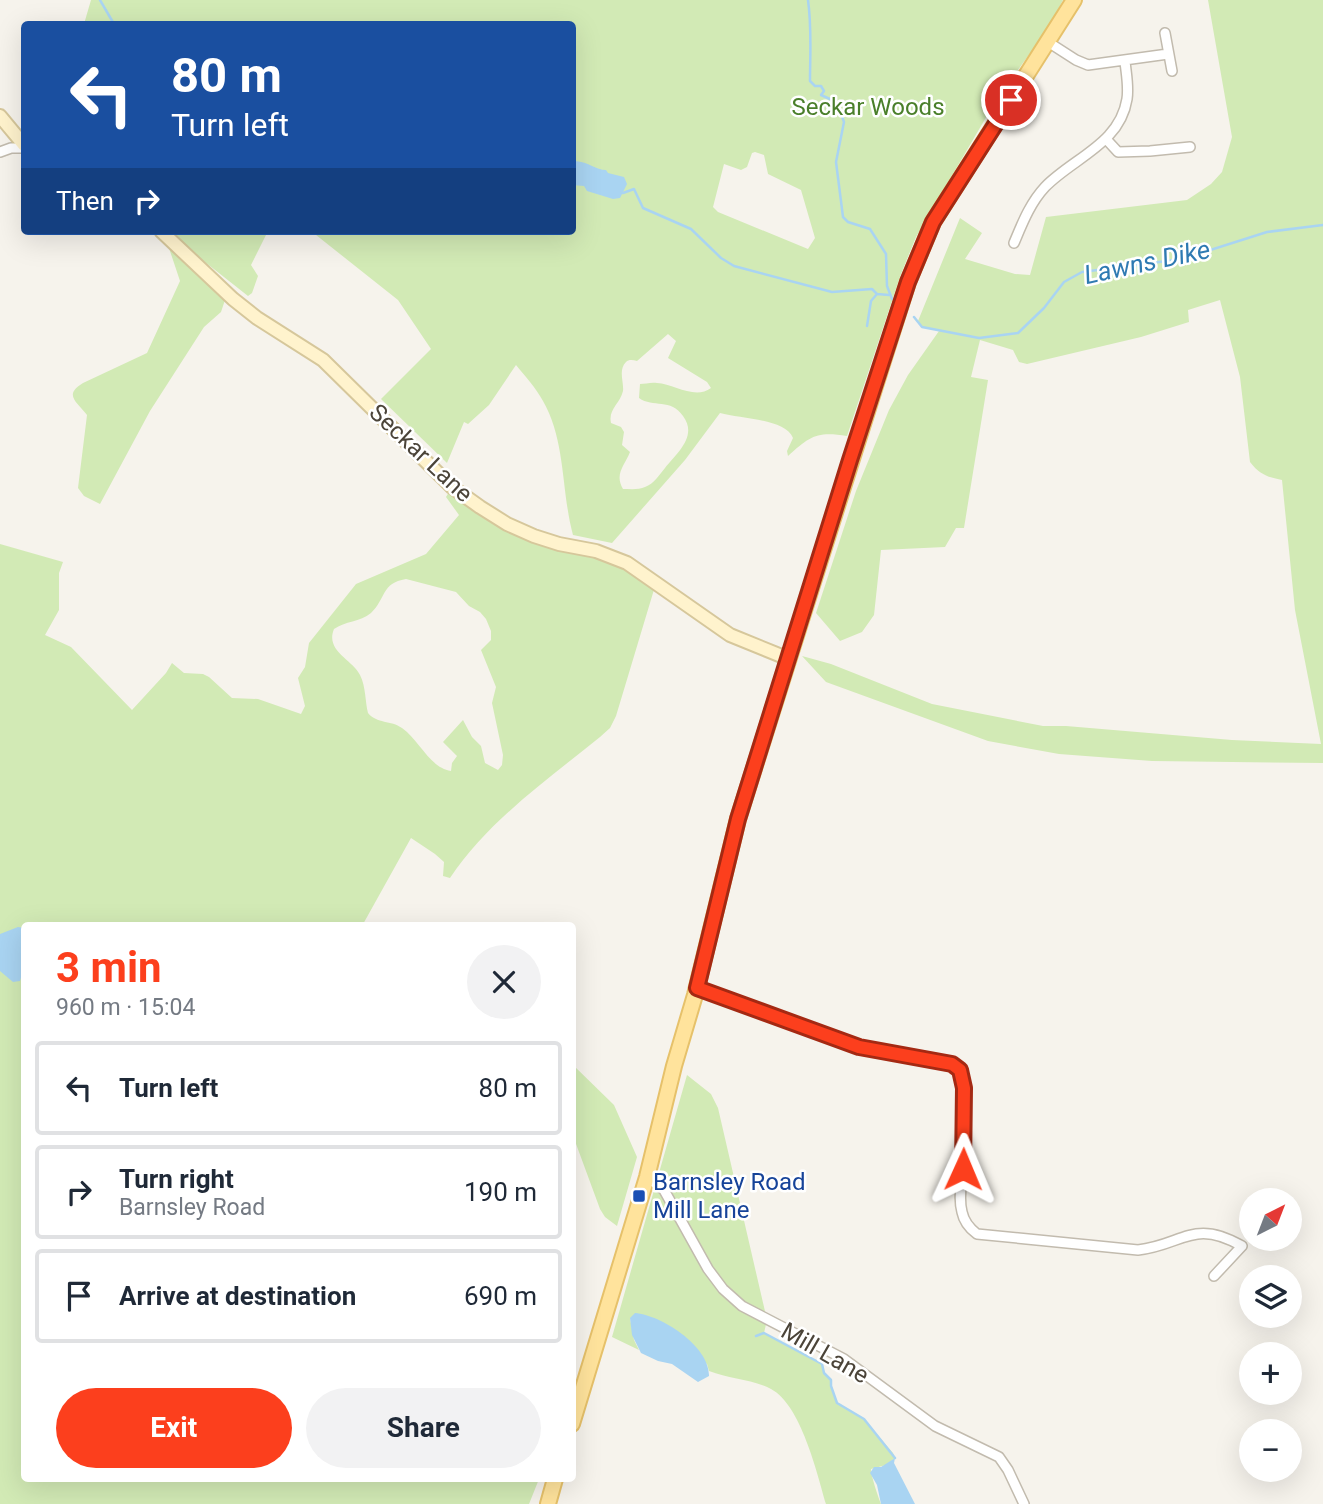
<!DOCTYPE html>
<html lang="en">
<head>
<meta charset="utf-8">
<style>
	body { margin:0; font-family:Roboto,sans-serif; background:#f2f2f3; color:#1f2937; height:100vh; display:flex; flex-direction:column; font-size:26px; white-space:nowrap }
	* { box-sizing:border-box; margin:0 }
	p { font-size:23px; color:#747a83 }
	.icon { flex:none; width:38px; height:38px; fill:none; stroke:currentColor; stroke-width:2; stroke-linecap:round; stroke-linejoin:round }
	.map { position:relative; flex:1; overflow:hidden }
	.drawer { position:absolute; left:21px; top:922px; width:555px; height:560px; display:flex; flex-direction:column; background:#fff; border-radius:7px; box-shadow:0 7px 28px #0002 }
	.drawer>* { flex:none }
	.hud { position:absolute; left:21px; top:21px; width:555px; height:214px; border-radius:7px; box-shadow:0 7px 28px #0002; background:#1a4fa0; color:#fff; overflow:hidden }
	.needle { width:46px; rotate:42deg }
	.buttons { position:absolute; left:1239px; top:1188px; display:grid; gap:14px }
	.buttons a { display:grid; place-items:center; width:63px; height:63px; border-radius:50%; background:#fff; box-shadow:0 7px 28px #0002; font-size:35px }
	.pin { position:absolute; display:grid; place-items:center; width:60px; height:60px; color:#fff; margin:-30px; border:4px solid #fff; border-radius:50%; box-shadow:0 2px 7px #0007 }
	.me { position:absolute; width:77px; margin:-38px; rotate:1deg; stroke-linejoin:round; filter:drop-shadow(0 0 5px #0008) }
	.turn { display:flex; align-items:center; gap:24px; height:147px; padding:0 35px; font-size:32px }
	.turn .icon { width:91px; height:91px; stroke-width:2.5 }
	.turn b { display:block; font-size:49px; line-height:60px }
	.then { display:flex; align-items:center; height:66px; padding:0 35px; background:#0003; gap:14px; font-size:26px }
	.round { display:grid; place-items:center; flex:none; width:74px; height:74px; border-radius:37px; background:#f2f2f3 }
	.summary { display:flex; align-items:center; justify-content:space-between; height:119px; padding:0 35px }
	h1 { font-size:42px; font-weight:700; line-height:52px; color:#fc3f1d }
	.cta { display:flex; gap:14px; margin-top:auto; padding:14px 35px }
	.cta a { flex:1; height:80px; border-radius:42px; background:#fc3f1d; color:#fff; font-size:28px; font-weight:700; line-height:80px; text-align:center }
	.cta a+a { background:#f2f2f3; color:#1f2937 }
	ul { padding:0; list-style:none }
	li { display:flex; align-items:center; gap:21px; height:94px; margin:0 14px 10px; padding:0 21px; border:4px solid #e0e1e3; border-radius:7px }
	li div { flex:1 }
	li b { display:block; font-size:26px }
	li em { font-style:normal }
	.map>svg:first-child { display:block }
	.green { fill:#d2eab5; fill-rule:evenodd }
	.water { fill:#a9d4f2 }
	.lines { fill:none; stroke-linecap:round; stroke-linejoin:round }
	.stream { stroke:#a9d4f2; stroke-width:2.5 }
	.street-casing { stroke:#c2bbae; stroke-width:12 }
	.secondary-casing { stroke:#d6c79b; stroke-width:16 }
	.primary-casing { stroke:#e6c16a; stroke-width:18 }
	.street { stroke:#fff; stroke-width:9 }
	.secondary { stroke:#fff3cd; stroke-width:12 }
	.primary { stroke:#ffe39c; stroke-width:14 }
	.route-casing { stroke:#a42913; stroke-width:18 }
	.route { stroke:#fc3f1d; stroke-width:12 }
	.transit-dot { fill:#1a4fb4; stroke:#fff; stroke-width:2.5 }
	.labels { text-anchor:middle; stroke-width:5; stroke-linejoin:round; paint-order:stroke }
	.park-label { font-size:24px; fill:#4a7f2a; stroke:#fff }
	.street-label { font-size:24px; fill:#4b4439; stroke:#fff }
	.transit-label { font-size:24px; fill:#164399; stroke:#fff; text-anchor:start }
	.water-label { font-size:26px; font-style:italic; fill:#2e7ab2; stroke:#fff }
</style>
</head>
<body>
<div class="map">
<svg width="1323" height="1504" viewBox="0 0 1323 1504">
	<rect width="100%" height="100%" fill="#f6f3ec"/>
	<!-- green -->
	<path class="green" d="M 91,0 L 1063,0 L 1047,30 L 998,97 L 916,237 L 901,274 L 847,436 C 817,431 810,436 788,456 L 787,451 L 793,438 C 785,418 740,419 720,413 L 685,460 L 612,543 L 573,535 C 561,491 566,441 543,401 C 536,388 525,376 516,365 L 489,405 L 468,424 L 464,422 L 447,463 L 381,399 L 431,349 L 398,300 L 311,231 L 572,231 L 572,24 L 84,24 ZM 755,152 L 764,155 L 768,174 L 801,190 L 815,238 L 808,249 L 718,212 L 713,207 L 724,164 L 741,170 L 747,167 L 752,153 ZM 668,334 L 676,341 L 668,358 L 707,382 L 711,388 C 695,400 674,384 657,383 C 651,382 645,384 640,384 L 639,398 C 653,408 671,398 683,416 C 698,436 677,453 665,468 C 659,475 654,484 645,487 C 639,490 630,489 623,489 C 614,474 625,465 630,452 L 622,445 L 624,432 L 621,427 L 611,423 C 608,409 620,404 623,391 C 624,382 618,370 626,362 C 629,359 633,360 637,361 Z
		M 1208,0 L 1323,0 L 1323,763 L 1152,761 L 1059,754 L 988,741 L 826,682 L 802,656 L 831,664 L 932,704 L 1043,726 L 1066,726 L 1232,740 L 1321,744 L 1295,610 L 1282,480 C 1268,477 1260,475 1250,462 L 1240,377 L 1220,300 L 1188,310 L 1189,322 L 1141,337 L 1027,364 L 1019,362 L 1013,350 L 980,340 L 971,377 L 988,380 L 964,528 L 956,528 L 945,547 L 881,550 L 874,615 L 862,632 L 840,641 L 816,613 L 856,491 L 889,410 L 908,375 L 939,331 L 922,327 L 918,321 L 960,218 L 982,233 L 965,259 L 1015,274 L 1030,275 L 1046,217 L 1187,200 L 1211,184 L 1222,172 L 1232,137 Z
		M 176,231 L 268,231 L 251,265 L 258,276 L 252,293 L 248,296 L 172,236 Z
		M 164,233 L 227,294 L 221,312 L 204,327 L 150,411 L 100,504 L 84,496 L 78,488 L 87,415 C 77,402 63,395 83,383 L 147,353 L 180,281 Z
		M 452,487 L 507,524 L 596,551 L 656,583 L 616,716 L 610,728 L 600,737 C 547,780 488,821 450,878 L 443,876 L 444,862 L 435,854 L 411,838 L 362,926 L 24,926 L 24,1479 L 539,1479 L 529,1504 L 0,1504 L 0,544 L 63,562 L 59,573 L 59,610 L 45,635 L 71,647 L 132,710 L 166,673 L 172,663 L 184,673 L 203,674 L 209,677 L 232,698 L 258,699 L 301,714 L 305,706 L 298,678 L 305,667 L 309,643 L 356,584 L 426,554 L 459,515 L 446,497 ZM 406,579 L 456,592 L 469,606 L 480,612 L 486,619 L 491,631 L 491,640 L 481,650 L 496,687 L 492,703 L 503,755 L 502,765 L 498,770 L 485,763 L 481,746 L 472,737 L 463,720 L 443,742 L 457,756 L 452,763 L 451,771 C 430,768 420,741 402,728 C 391,720 377,724 368,713 C 365,701 366,687 360,675 C 352,659 325,651 334,629 C 345,621 360,622 371,613 C 386,599 381,583 406,579 Z
		M 572,1064 L 614,1105 L 637,1157 L 617,1226 L 605,1217 L 600,1209 L 572,1133 Z
		M 687,1075 L 711,1094 L 718,1108 L 767,1320 L 764,1333 L 822,1364 L 824,1373 L 831,1380 L 831,1386 L 837,1403 L 864,1419 L 893,1453 L 895,1458 L 886,1465 L 871,1469 C 871,1476 878,1496 881,1504 L 826,1504 C 817,1473 801,1405 771,1389 C 752,1379 729,1379 709,1371 L 707,1364 L 630,1318 L 634,1340 L 639,1350 L 612,1337 Z"/>
	<!-- water -->
	<path class="water" d="M 575,161 C 589,162 596,170 606,170 L 608,173 L 624,177 L 627,184 L 620,198 L 613,199 L 587,191 L 584,186 L 572,185 Z
		M 18,927 L 24,928 L 24,967 L 20,981 L 13,982 L 0,971 L 0,934 Z
		M 635,1313 C 661,1315 710,1346 709,1376 L 698,1382 L 672,1364 L 658,1361 L 641,1353 L 632,1335 L 630,1318 Z
		M 895,1458 L 894,1463 L 915,1504 L 881,1504 L 877,1485 L 870,1473 L 874,1467 L 881,1467 Z"/>
	<g class="lines">
		<!-- stream -->
		<path class="stream" d="M 100,0 L 114,24
			M 808,0 C 812,28 810,55 810,81 L 815,86 L 821,86 L 824,91 L 821,95 L 832,100 L 831,105 L 840,111 L 844,122 L 836,162 L 843,217 L 848,222 L 870,229 L 886,254 L 887,286 L 892,299
			M 132,22 L 135,24
			M 623,193 L 634,189 L 643,208 L 691,229 L 721,258 L 734,266 L 832,292 L 872,289 L 877,294 L 889,295
			M 914,317 L 922,327 L 979,338 L 1018,333 L 1044,308 L 1064,282 L 1082,272 L 1182,259 L 1267,232 L 1323,225
			M 867,326 L 871,301 L 877,294
			M 756,1336 L 764,1333 L 822,1364 L 824,1373 L 831,1380 L 831,1386 L 837,1403 L 864,1419 L 895,1458"/>
		<!-- street casing -->
		<g class="street-casing">
			<path id="street" d="M 1165,33 L 1172,71
				M 1048,42 L 1076,60 L 1088,65 L 1168,54
				M 1106,139 L 1118,152 L 1150,151 L 1190,147
				M 0,152 L 11,148 L 24,148
				M 1014,243 C 1022,224 1030,203 1045,187 C 1073,158 1120,144 1127,99 C 1129,86 1126,73 1125,61
				M 697,988 L 859,1047 L 952,1064 L 960,1070 C 968,1101 965,1137 963,1168 C 962,1183 958,1197 962,1212 C 964,1222 969,1228 977,1234 L 1138,1250 C 1183,1245 1193,1218 1242,1246 L 1214,1276
				M 647,1177 L 664,1190 L 708,1269 L 723,1289 L 742,1306 L 844,1359 L 935,1426 L 999,1457 L 1008,1470 L 1024,1504"/>
		</g>
		<!-- secondary casing -->
		<g class="secondary-casing">
			<path id="secondary" d="M 0,116 L 24,145
				M 161,231 L 233,299 L 257,318 L 323,360 L 452,487 L 480,507 L 507,524 L 534,536 L 559,544 L 596,551 L 627,563 L 730,635 L 789,659"/>
		</g>
		<!-- primary casing -->
		<g class="primary-casing">
			<path id="primary" d="M 572,1424 L 647,1177 L 674,1066 L 695,995 L 738,819 L 908,282 L 933,222 L 1074,0
				M 548,1504 L 555,1479"/>
		</g>
		<!-- street -->
		<use href="#street" class="street"/>
		<!-- secondary -->
		<use href="#secondary" class="secondary"/>
		<!-- primary -->
		<use href="#primary" class="primary"/>
	</g>
	<g class="lines">
		<!-- route casing -->
		<g class="route-casing">
			<path id="route" d="M 963,1169 L 964,1088 L 960,1070 L 952,1064 L 859,1047 L 697,988 L 738,819 L 850,460 L 908,282 L 933,222 L 1011,100"/>
		</g>
		<!-- route -->
		<use href="#route" class="route"/>
	</g>
	<!-- markers -->
	<rect class="transit-dot" x="632" y="1189" width="14" height="14" rx="3.5"/>
	<g class="labels">
		<!-- park labels -->
		<g class="park-label">
			<text x="868" y="115">Seckar Woods</text>
		</g>
		<!-- street labels -->
		<g class="street-label">
			<text transform="translate(421 453) rotate(43)" y="8">Seckar Lane</text>
			<text transform="translate(825 1353) rotate(30)" y="8">Mill Lane</text>
		</g>
		<!-- transit labels -->
		<g class="transit-label">
			<text x="653" y="1190">Barnsley Road<tspan x="653" dy="28">Mill Lane</tspan></text>
		</g>
		<!-- water labels -->
		<g class="water-label">
			<text transform="translate(1147 262) rotate(-12)" y="9">Lawns Dike</text>
		</g>
	</g>
</svg>
<div class="buttons">
<a><svg class="needle" viewBox="-14 -14 28 28"><path d="M0-13l5 13h-10z" fill="#e53935"/><path d="M0 13l5-13h-10z" fill="#747a83"/></svg></a>
<a><svg class="icon" aria-label="layers" viewBox="0 0 24 24"><path d="M12 4l9 5-9 5-9-5zM3 14l9 5 9-5"/></svg></a>
<a>+</a>
<a>−</a>
</div>
<div class="pin" style="left:1011px;top:100px;background:#d93025"><svg class="icon" aria-label="arrive" viewBox="0 0 24 24"><path d="M6 21V4h12l-3 4 3 4H6"/></svg></div>
<svg class="me" style="left:963px;top:1169px" viewBox="-20 -20 40 40"><path d="M0-17L14 15 0 8-14 15z" fill="#fc3f1d" stroke="#fff" stroke-width="4"/></svg>
<div class="hud">
<div class="turn"><svg class="icon" aria-label="left" viewBox="0 0 24 24"><path d="M17 20v-9H6M10 6l-5 5 5 5"/></svg><div><b>80 m</b>Turn left</div></div>
<div class="then">Then<svg class="icon" aria-label="right" viewBox="0 0 24 24"><path d="M7 20v-9h11M14 6l5 5-5 5"/></svg></div>
</div>
<section class="drawer">
<div class="summary"><div><h1>3 min</h1><p>960 m · 15:04</p></div><a class="round"><svg class="icon" aria-label="close" viewBox="0 0 24 24"><path d="M6 6l12 12M18 6L6 18"/></svg></a></div>
<ul>
<li><svg class="icon" aria-label="left" viewBox="0 0 24 24"><path d="M17 20v-9H6M10 6l-5 5 5 5"/></svg><div><b>Turn left</b></div><em>80 m</em></li>
<li><svg class="icon" aria-label="right" viewBox="0 0 24 24"><path d="M7 20v-9h11M14 6l5 5-5 5"/></svg><div><b>Turn right</b><p>Barnsley Road</p></div><em>190 m</em></li>
<li><svg class="icon" aria-label="arrive" viewBox="0 0 24 24"><path d="M6 21V4h12l-3 4 3 4H6"/></svg><div><b>Arrive at destination</b></div><em>690 m</em></li>
</ul>
<div class="cta"><a>Exit</a><a>Share</a></div>
</section>
</div>
</body>
</html>
